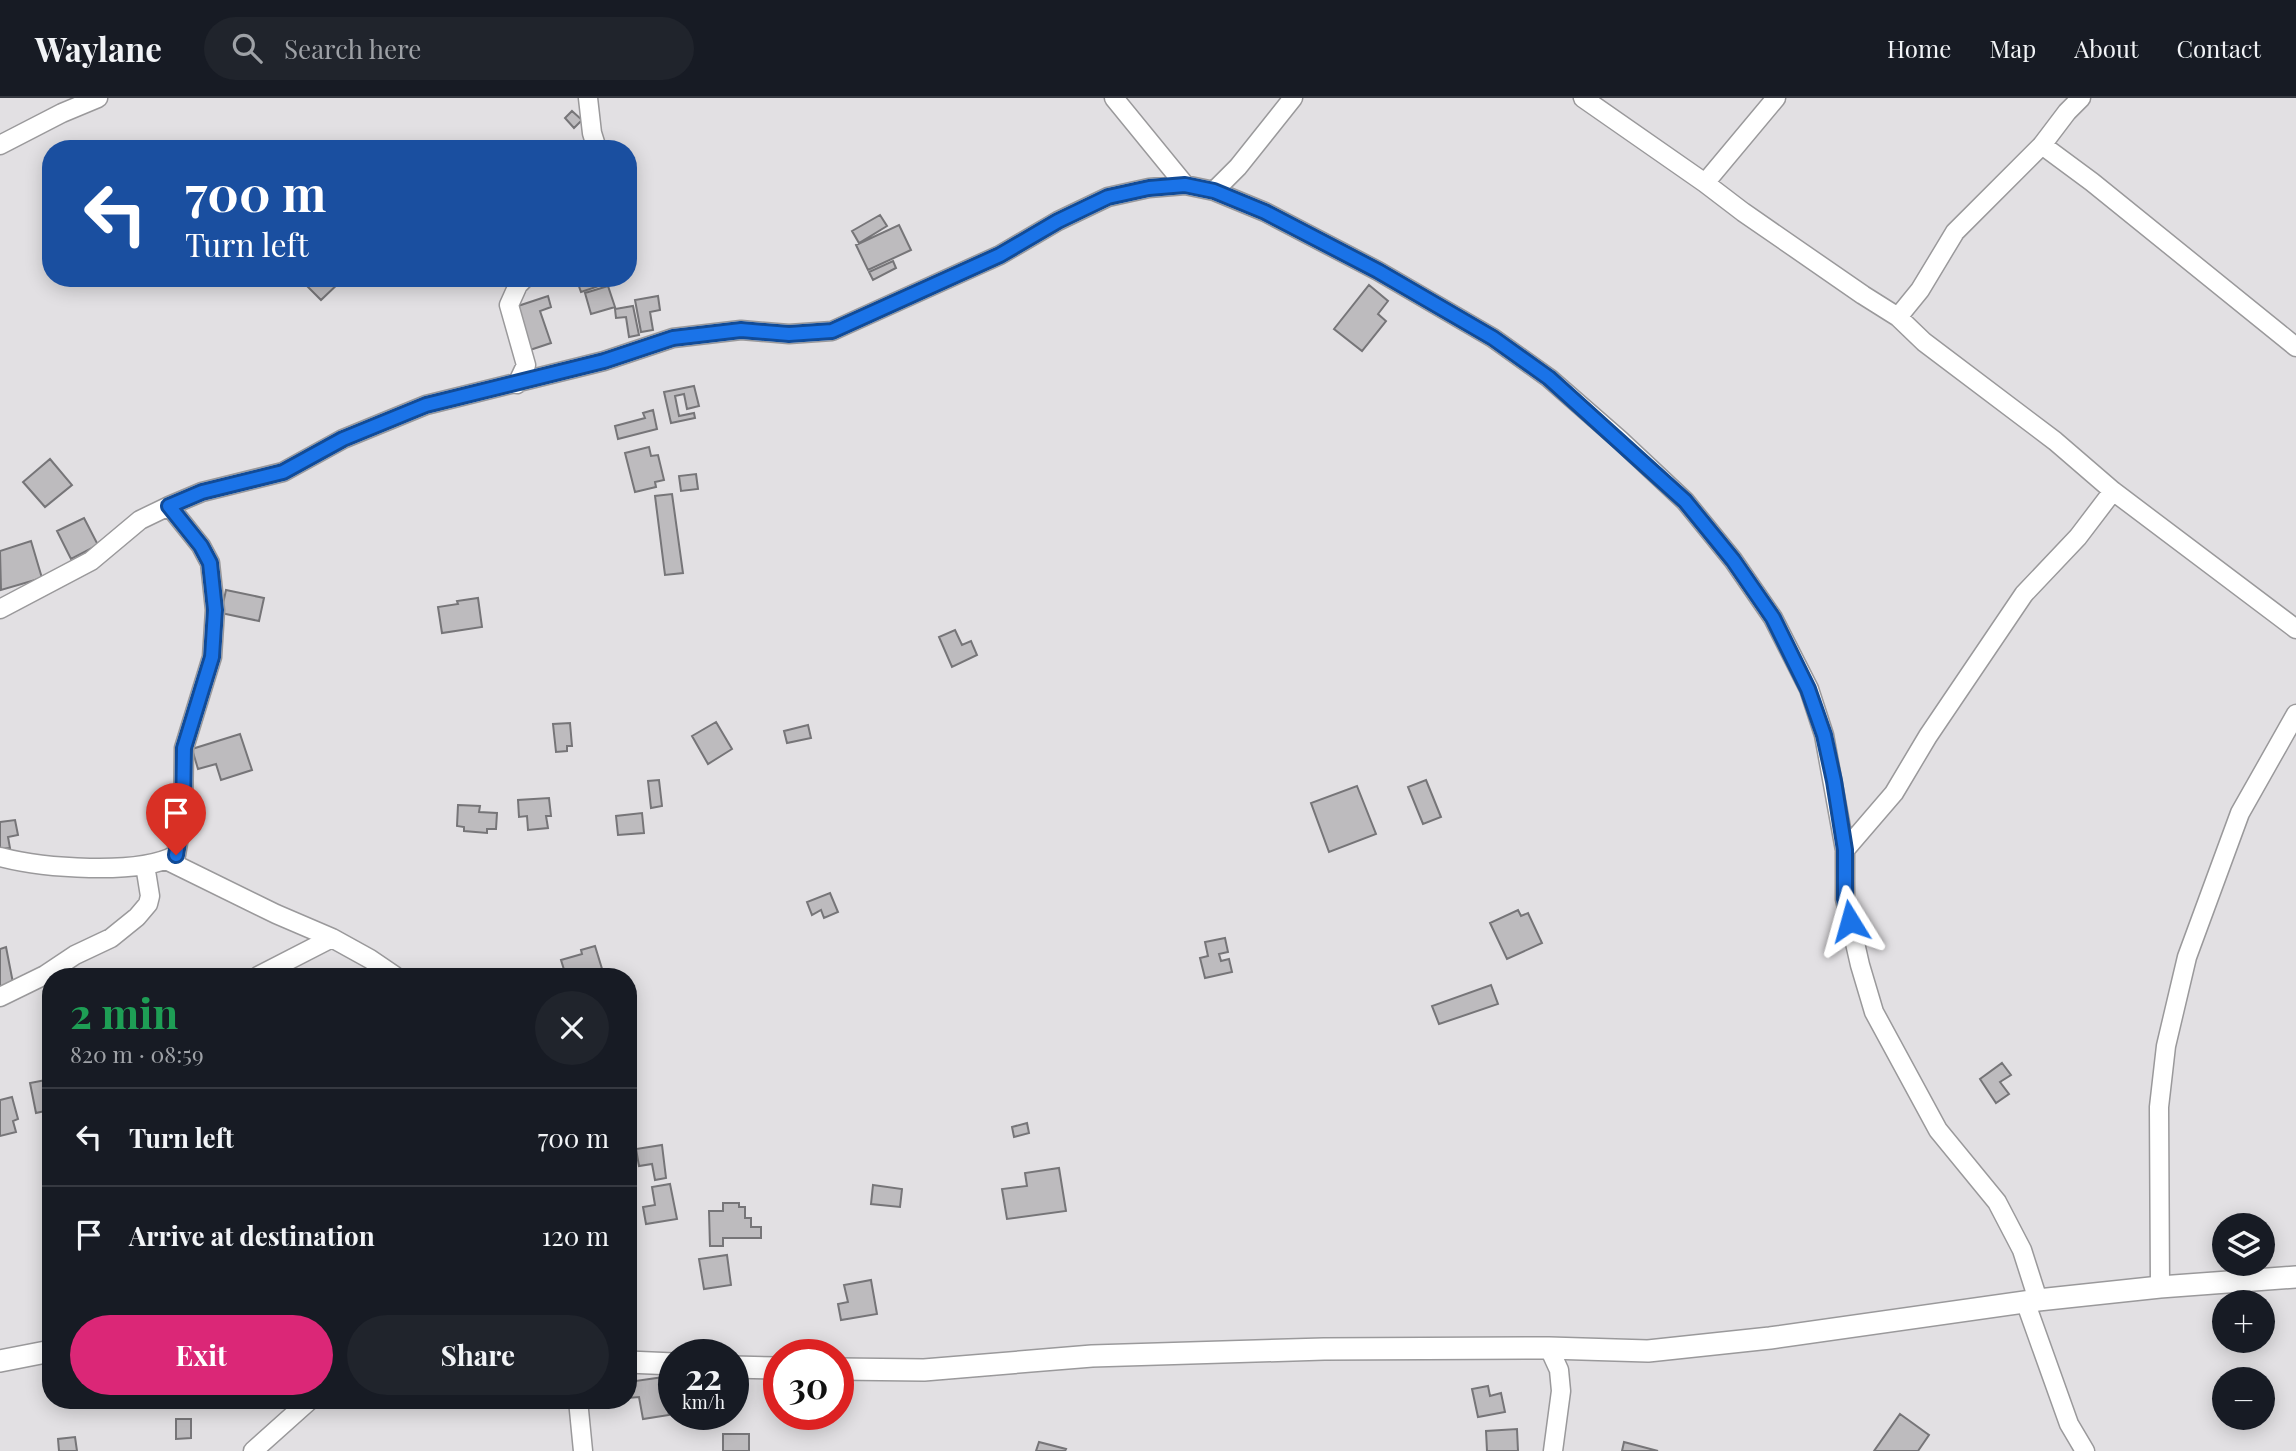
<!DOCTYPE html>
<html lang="en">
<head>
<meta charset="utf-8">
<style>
	body { margin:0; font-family:"Playfair Display",serif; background:#20242c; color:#f1f3f6; height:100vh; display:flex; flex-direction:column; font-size:26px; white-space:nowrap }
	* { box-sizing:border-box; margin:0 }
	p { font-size:23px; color:#9ea1a6 }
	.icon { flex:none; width:38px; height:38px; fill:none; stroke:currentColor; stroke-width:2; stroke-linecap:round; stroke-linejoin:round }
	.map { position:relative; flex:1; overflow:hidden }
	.sheet { position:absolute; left:42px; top:870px; width:595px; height:441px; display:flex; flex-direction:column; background:#171b24; border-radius:28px; box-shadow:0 4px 18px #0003 }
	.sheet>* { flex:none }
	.top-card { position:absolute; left:42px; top:42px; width:595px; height:147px; border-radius:28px; box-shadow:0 4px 18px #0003; background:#1a4fa0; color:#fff; overflow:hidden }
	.tools { position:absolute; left:2212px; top:1115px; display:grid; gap:14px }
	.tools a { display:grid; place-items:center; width:63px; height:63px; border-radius:50%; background:#171b24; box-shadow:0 4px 18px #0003; font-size:35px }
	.speed { position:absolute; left:658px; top:1241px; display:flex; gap:14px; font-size:35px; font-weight:700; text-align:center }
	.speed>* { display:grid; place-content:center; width:91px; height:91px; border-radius:50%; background:#171b24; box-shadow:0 4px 18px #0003; line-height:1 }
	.speed small { font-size:18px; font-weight:400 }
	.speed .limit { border:10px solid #d22; background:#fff; color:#111 }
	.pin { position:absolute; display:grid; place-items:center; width:60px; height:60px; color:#fff; margin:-72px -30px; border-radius:50% 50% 50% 0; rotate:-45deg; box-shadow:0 0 7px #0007 }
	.pin .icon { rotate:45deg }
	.me { position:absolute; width:77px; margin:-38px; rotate:352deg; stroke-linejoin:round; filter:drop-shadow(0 0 5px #0008) }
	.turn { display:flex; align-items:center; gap:24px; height:147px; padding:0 28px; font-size:32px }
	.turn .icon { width:91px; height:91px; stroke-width:2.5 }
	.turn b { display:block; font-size:49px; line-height:60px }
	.round { display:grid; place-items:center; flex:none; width:74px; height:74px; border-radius:37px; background:#20242c }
	.headline { display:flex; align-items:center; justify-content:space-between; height:119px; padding:0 28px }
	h1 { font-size:42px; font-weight:700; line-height:52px; color:#1e9e55 }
	.cta { display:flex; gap:14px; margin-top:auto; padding:14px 28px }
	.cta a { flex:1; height:80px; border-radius:42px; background:#db2777; color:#fff; font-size:28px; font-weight:700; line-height:80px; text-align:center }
	.cta a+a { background:#20242c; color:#f1f3f6 }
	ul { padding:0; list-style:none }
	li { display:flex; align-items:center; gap:21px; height:98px; padding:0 28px; border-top:2px solid #363941 }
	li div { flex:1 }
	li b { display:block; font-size:26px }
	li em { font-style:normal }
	header { display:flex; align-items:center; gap:42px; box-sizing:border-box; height:98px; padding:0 35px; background:#171b24; border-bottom:2px solid #363941 }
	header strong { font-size:33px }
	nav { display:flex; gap:38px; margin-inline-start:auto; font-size:24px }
	.search { width:490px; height:63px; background:#20242c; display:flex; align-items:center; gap:18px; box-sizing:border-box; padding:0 24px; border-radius:38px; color:#9ea1a6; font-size:26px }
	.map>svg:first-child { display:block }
	.building { fill:#bdbbbe; stroke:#767578; stroke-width:2 }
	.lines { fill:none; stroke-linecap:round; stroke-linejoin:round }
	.minor-casing { stroke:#9a999b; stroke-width:21 }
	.tertiary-casing { stroke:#9a999b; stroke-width:24 }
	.minor { stroke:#fff; stroke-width:18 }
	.tertiary { stroke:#fff; stroke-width:21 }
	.route-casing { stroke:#114b97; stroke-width:18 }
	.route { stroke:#1a73e8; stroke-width:12 }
</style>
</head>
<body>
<header>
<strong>Waylane</strong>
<div class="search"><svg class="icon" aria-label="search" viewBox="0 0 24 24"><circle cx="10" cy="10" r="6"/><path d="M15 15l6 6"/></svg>Search here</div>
<nav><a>Home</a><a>Map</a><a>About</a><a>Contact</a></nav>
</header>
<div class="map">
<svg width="2296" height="1353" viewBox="0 0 2296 1353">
	<rect width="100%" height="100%" fill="#e2e0e3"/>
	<!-- building -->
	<path class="building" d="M 572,13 L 582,22 L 574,30 L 565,20 Z
		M 880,117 L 887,128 L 859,145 L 852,133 Z
		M 899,127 L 911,152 L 868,172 L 856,147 Z
		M 893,163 L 896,170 L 873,182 L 869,174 Z
		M 306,180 L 340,180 L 342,182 L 321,202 L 307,188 L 310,185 Z
		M 576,180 L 606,180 L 608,185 L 581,194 Z
		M 1369,187 L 1388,203 L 1378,216 L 1386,223 L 1362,253 L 1334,231 Z
		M 608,188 L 615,209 L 591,216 L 585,195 Z
		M 548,198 L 551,209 L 540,213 L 551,245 L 530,252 L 515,209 Z
		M 658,198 L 660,212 L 650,214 L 653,232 L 641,234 L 635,202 Z
		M 633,208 L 639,237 L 629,239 L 626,219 L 616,220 L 615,211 Z
		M 694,288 L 699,308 L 687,311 L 684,296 L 675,298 L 679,318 L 694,315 L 695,320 L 671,325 L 664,294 Z
		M 653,312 L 657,331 L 618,341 L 615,328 L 645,320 L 643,315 Z
		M 649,349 L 651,358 L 658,357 L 664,382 L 655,384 L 656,389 L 635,394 L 625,355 Z
		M 50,361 L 72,387 L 45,409 L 23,384 Z
		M 696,376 L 698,391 L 681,393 L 679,378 Z
		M 672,396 L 683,475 L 665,477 L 655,398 Z
		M 84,420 L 98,447 L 71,461 L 57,433 Z
		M 31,443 L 42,480 L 1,492 L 0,453 Z
		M 226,492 L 264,500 L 259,523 L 221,515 Z
		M 478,500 L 482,529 L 442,535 L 438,509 L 458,506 L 457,503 Z
		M 955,532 L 962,547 L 971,543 L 977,557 L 952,569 L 939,539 Z
		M 716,624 L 732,651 L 708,666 L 692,638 Z
		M 570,625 L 572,648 L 567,648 L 567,653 L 556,654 L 553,626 Z
		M 808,627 L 811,640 L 787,645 L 784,633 Z
		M 240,636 L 252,672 L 221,682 L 216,666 L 198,671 L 192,651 Z
		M 659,682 L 662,708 L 651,710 L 648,683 Z
		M 1426,682 L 1441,719 L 1423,726 L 1408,689 Z
		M 1357,688 L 1376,736 L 1329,754 L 1311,705 Z
		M 549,700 L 551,718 L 546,718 L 548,730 L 528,732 L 527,718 L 519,719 L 518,702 Z
		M 458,707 L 480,708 L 479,714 L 497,715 L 496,731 L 487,731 L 487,735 L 464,733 L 464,729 L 457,728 Z
		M 642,715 L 644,735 L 618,737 L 616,718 Z
		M 15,722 L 18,737 L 8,739 L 10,750 L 0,751 L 0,724 Z
		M 830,795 L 838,814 L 824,820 L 821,812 L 812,817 L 807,804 Z
		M 1518,812 L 1521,818 L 1528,815 L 1542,845 L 1507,861 L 1490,825 Z
		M 1225,840 L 1228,854 L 1219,856 L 1221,863 L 1229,861 L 1232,874 L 1205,880 L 1200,860 L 1208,858 L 1205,844 Z
		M 595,848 L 603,874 L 587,878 L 566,878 L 561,862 L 582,856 L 581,852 Z
		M 6,849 L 14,890 L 0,893 L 0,851 Z
		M 1491,887 L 1498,906 L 1439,926 L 1432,908 Z
		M 2002,965 L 2011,977 L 2000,984 L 2009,996 L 1996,1005 L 1980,981 Z
		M 51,981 L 51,1017 L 46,1017 L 45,1013 L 36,1015 L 30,985 Z
		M 12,999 L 18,1021 L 13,1023 L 16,1034 L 0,1038 L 0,1002 Z
		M 1027,1025 L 1029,1035 L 1014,1039 L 1012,1029 Z
		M 662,1047 L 666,1080 L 655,1082 L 652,1066 L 639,1068 L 636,1051 Z
		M 1059,1070 L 1066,1113 L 1007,1121 L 1002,1091 L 1027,1088 L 1025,1075 Z
		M 670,1086 L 677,1121 L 646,1126 L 643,1109 L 655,1107 L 652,1089 Z
		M 873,1087 L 902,1091 L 900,1109 L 871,1106 Z
		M 723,1105 L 739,1105 L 739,1109 L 745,1109 L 745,1120 L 751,1120 L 751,1129 L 761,1129 L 761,1140 L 723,1140 L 723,1148 L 710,1148 L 709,1113 L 723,1113 Z
		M 727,1157 L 731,1187 L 704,1191 L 699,1161 Z
		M 871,1182 L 877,1216 L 841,1222 L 838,1206 L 848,1204 L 844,1187 Z
		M 671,1278 L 673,1295 L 665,1296 L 669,1317 L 643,1321 L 639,1299 L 628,1300 L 628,1284 Z
		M 1488,1288 L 1490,1298 L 1501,1295 L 1505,1314 L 1478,1319 L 1472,1291 Z
		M 1900,1316 L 1929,1337 L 1918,1353 L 1874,1353 Z
		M 176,1321 L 191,1321 L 191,1340 L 176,1341 Z
		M 1517,1331 L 1518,1353 L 1487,1353 L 1486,1333 Z
		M 723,1336 L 749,1336 L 749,1353 L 723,1353 Z
		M 75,1339 L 77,1353 L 59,1353 L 58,1341 Z
		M 1039,1344 L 1066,1351 L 1065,1353 L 1036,1353 Z
		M 1624,1344 L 1658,1353 L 1622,1353 Z"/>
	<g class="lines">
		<!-- minor casing -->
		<g class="minor-casing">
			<path id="minor" d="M 588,0 L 592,35 L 597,51
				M 1114,0 L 1185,87
				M 1583,0 L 1705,85 L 1743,114 L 1863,197 L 1898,219 L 1924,244 L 2055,343 L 2113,393 L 2296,531
				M 0,47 L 62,15 L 98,0
				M 2042,47 L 2092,84 L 2296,249
				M 1705,85 L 1776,0
				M 1214,93 L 1238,69 L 1293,0
				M 1898,219 L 1920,192 L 1955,134 L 2042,47 L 2067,14 L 2081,0
				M 517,286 L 526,267 L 509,207 L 518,187 L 525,180
				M 0,511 L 91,463 L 140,422 L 169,408 L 202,394 L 283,374 L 343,341 L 426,307 L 604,263 L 673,240 L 741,232 L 789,236 L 832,233 L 1000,157 L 1058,123 L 1108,99 L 1149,90 L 1185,87 L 1214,93 L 1265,114 L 1378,173 L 1493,240 L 1549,280 L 1620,342 L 1685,403 L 1733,462 L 1773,520 L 1809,591 L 1824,637 L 1845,752 L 1845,801 L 1860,867 L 1874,914 L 1938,1032 L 1997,1104 L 2022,1152 L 2038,1202
				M 1845,752 L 1894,695 L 1928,638 L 2024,496 L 2078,439 L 2113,393
				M 0,759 C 42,770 138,778 176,757 L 183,715 L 184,650 L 212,559 L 215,512 L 210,465 L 201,448 L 169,408
				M 166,762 L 276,816 L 332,840 L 370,861 L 395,878
				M 258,878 L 332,840
				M 0,899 L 45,877 L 75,857 L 111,840 L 137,819 L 148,806 L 150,798 L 145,767
				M 2160,1189 L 2159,1009 L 2166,948 L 2187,859 L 2240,715 L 2296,616
				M 2025,1203 L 2069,1326 L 2085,1353
				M 1549,1250 L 1559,1272 L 1561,1293 L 1553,1353
				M 578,1302 L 583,1353
				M 253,1353 L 310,1302"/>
		</g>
		<!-- tertiary casing -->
		<g class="tertiary-casing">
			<path id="tertiary" d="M 0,1263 L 51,1253
				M 628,1264 L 674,1266
				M 733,1269 L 779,1270
				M 838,1271 L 924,1272 L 1092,1258 L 1324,1251 L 1549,1250 L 1648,1253 L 1770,1240 L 2038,1202 L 2160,1189 L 2296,1179"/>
		</g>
		<!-- minor -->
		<use href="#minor" class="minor"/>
		<!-- tertiary -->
		<use href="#tertiary" class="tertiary"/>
	</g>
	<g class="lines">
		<!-- route casing -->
		<g class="route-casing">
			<path id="route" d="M 176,757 L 183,715 L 184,650 L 212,559 L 215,512 L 210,465 L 201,448 L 169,408 L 202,394 L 283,374 L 343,341 L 426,307 L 604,263 L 673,240 L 741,232 L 789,236 L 832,233 L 1000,157 L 1058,123 L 1108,99 L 1149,90 L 1185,87 L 1214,93 L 1265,114 L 1378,173 L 1493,240 L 1549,280 L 1685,403 L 1733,462 L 1773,520 L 1808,591 L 1824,637 L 1834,683 L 1845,752 L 1845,801 L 1850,823"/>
		</g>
		<!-- route -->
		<use href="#route" class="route"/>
	</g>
</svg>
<div class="tools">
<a><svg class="icon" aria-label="layers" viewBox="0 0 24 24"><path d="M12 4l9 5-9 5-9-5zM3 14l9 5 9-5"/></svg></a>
<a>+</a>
<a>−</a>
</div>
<div class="speed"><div>22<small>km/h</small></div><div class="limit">30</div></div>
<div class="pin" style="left:176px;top:757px;background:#d93025"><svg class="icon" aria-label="arrive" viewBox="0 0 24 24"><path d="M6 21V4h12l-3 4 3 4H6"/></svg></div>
<svg class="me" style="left:1850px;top:823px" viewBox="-20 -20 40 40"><path d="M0-17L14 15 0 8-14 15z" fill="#1a73e8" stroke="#fff" stroke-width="4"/></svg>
<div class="top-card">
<div class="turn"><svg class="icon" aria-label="left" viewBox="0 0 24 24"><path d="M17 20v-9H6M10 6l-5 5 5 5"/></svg><div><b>700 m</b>Turn left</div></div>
</div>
<section class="sheet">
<div class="headline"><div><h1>2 min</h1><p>820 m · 08:59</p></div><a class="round"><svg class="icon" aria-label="close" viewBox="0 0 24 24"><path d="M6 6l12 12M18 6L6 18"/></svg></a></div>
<ul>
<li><svg class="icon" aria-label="left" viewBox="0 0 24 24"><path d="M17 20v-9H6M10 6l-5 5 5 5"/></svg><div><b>Turn left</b></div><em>700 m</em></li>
<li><svg class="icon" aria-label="arrive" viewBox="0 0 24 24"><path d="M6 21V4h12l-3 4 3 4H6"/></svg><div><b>Arrive at destination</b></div><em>120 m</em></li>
</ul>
<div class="cta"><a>Exit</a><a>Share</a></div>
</section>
</div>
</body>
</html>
